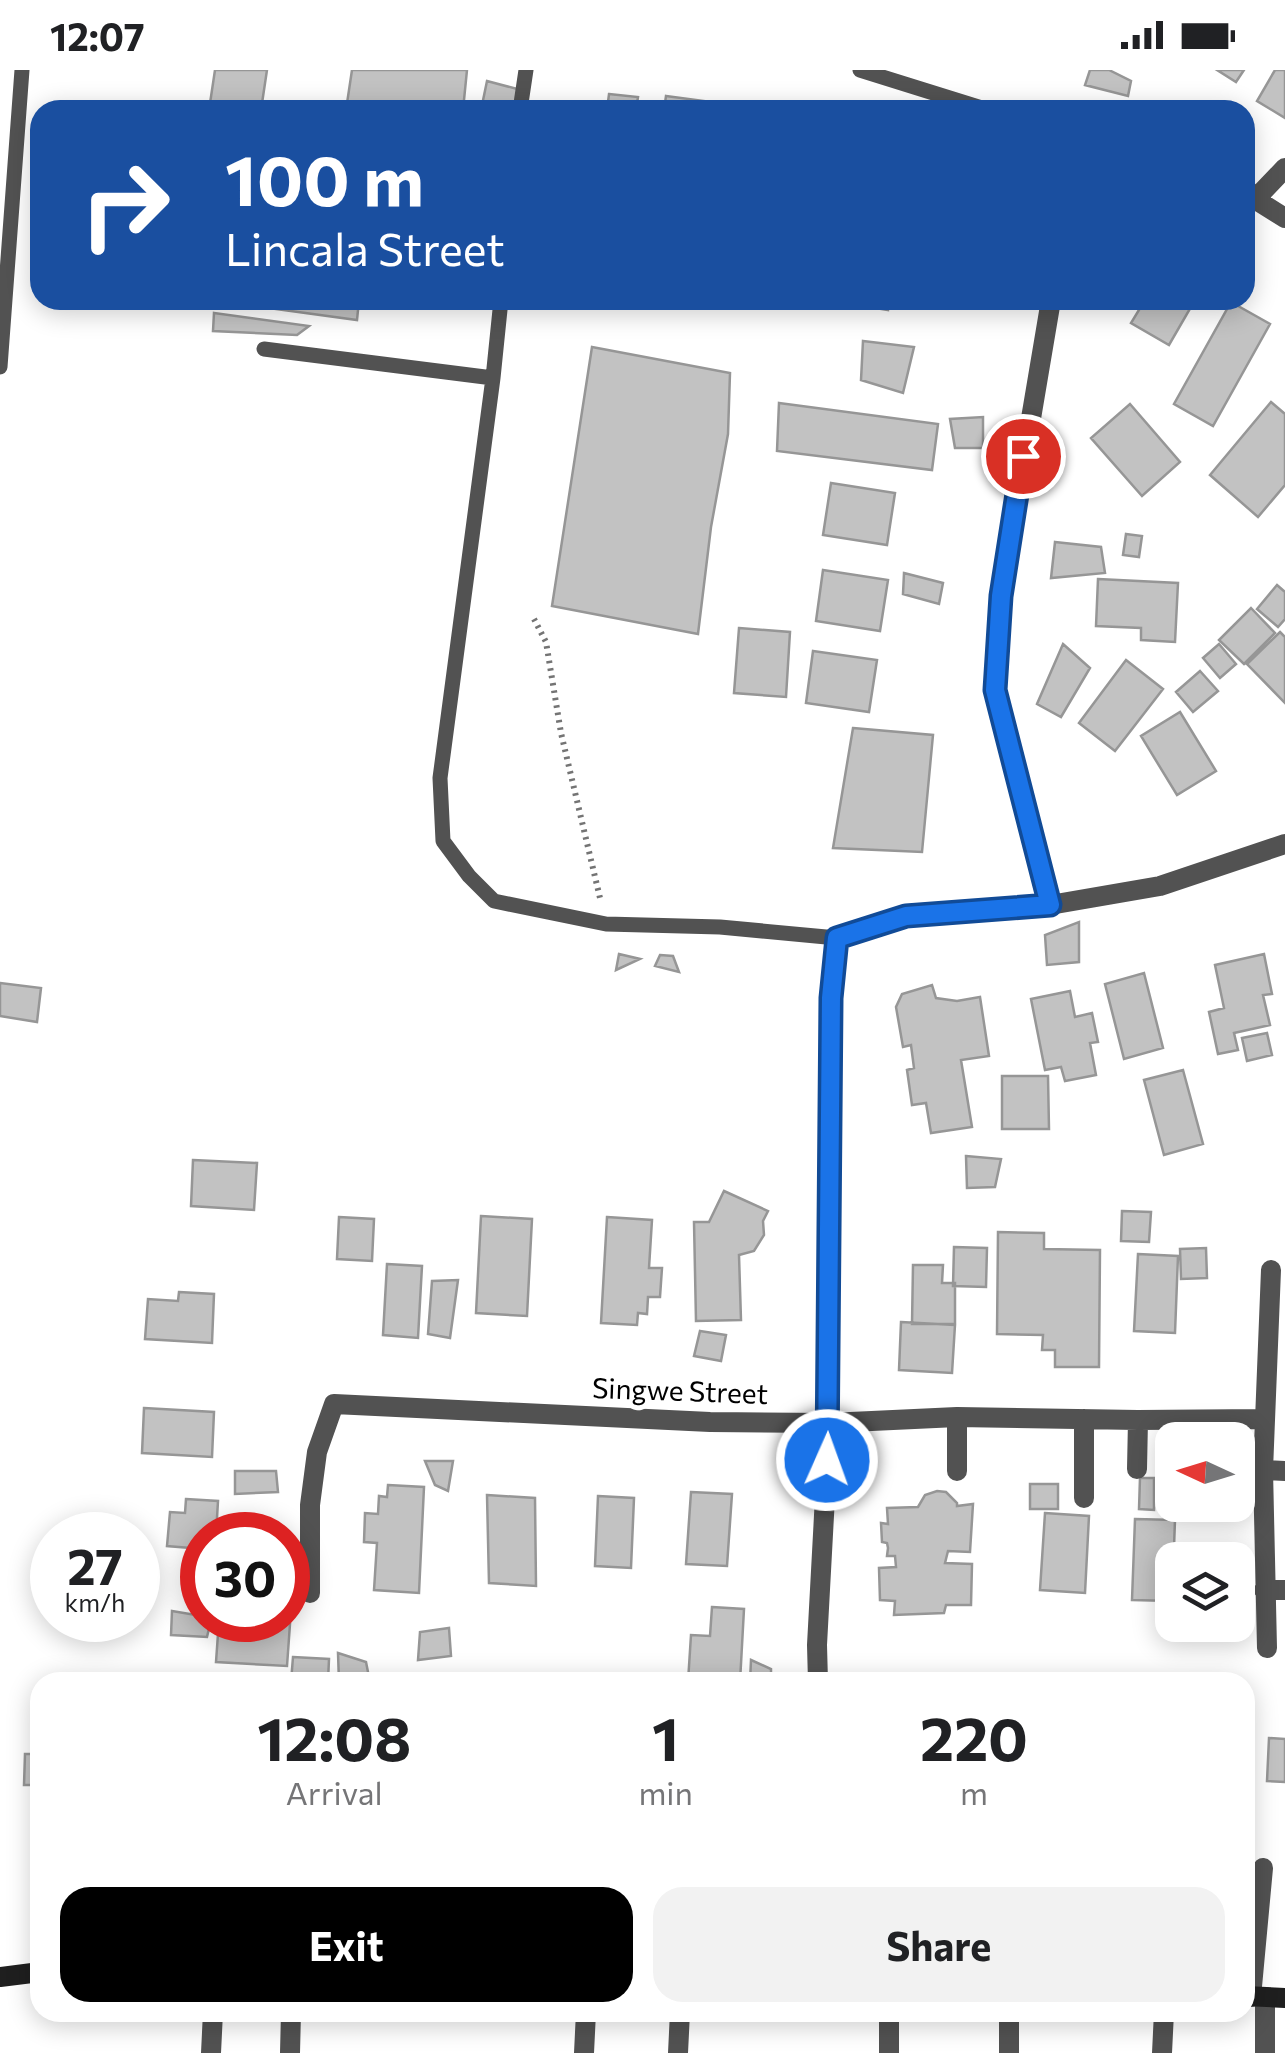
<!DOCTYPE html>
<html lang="en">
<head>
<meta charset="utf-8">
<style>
	body { margin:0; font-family:Commissioner,sans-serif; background:#f2f2f2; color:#202124; height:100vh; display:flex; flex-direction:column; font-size:38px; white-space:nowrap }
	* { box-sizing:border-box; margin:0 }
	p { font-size:32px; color:#757577 }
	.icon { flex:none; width:55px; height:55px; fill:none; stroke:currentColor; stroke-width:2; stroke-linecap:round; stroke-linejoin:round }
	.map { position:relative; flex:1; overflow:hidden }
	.side { position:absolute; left:30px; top:1602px; width:1225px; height:350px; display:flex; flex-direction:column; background:#fff; border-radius:30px; box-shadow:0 5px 25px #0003 }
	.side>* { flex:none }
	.banner { position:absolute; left:30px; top:30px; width:1225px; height:210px; border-radius:30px; box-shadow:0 5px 25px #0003; background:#1a4fa0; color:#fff; overflow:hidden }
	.needle { width:65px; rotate:274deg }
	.buttons { position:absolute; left:1155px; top:1352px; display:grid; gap:20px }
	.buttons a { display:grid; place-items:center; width:100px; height:100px; border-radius:20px; background:#fff; box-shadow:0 5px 25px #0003; font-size:50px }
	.speed { position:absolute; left:30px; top:1442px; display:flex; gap:20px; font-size:50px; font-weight:700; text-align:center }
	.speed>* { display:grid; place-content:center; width:130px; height:130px; border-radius:50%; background:#fff; box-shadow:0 5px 25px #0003; line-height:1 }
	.speed small { font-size:25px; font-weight:400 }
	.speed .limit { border:15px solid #d22; background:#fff; color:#111 }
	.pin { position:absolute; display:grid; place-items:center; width:85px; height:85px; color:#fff; margin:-42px; border:5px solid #fff; border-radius:50%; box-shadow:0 2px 10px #0007 }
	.me { position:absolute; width:110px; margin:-55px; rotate:2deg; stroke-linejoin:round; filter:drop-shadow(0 0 8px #0008) }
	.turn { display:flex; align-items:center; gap:35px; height:210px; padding:0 30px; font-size:45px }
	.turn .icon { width:130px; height:130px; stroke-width:2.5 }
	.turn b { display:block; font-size:70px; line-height:85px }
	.eta { display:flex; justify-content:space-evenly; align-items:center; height:170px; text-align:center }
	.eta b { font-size:60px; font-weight:700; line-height:70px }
	.action { display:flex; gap:20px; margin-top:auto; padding:20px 30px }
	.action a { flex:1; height:115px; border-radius:30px; background:#000; color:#fff; font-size:40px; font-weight:700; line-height:115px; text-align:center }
	.action a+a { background:#f2f2f2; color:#202124 }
	.status { display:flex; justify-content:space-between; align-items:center; height:70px; padding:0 50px; background:#fff; direction:ltr }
	.status svg { height:28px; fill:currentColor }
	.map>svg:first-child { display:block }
	.building { fill:#c2c2c2; stroke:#969696; stroke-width:2.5 }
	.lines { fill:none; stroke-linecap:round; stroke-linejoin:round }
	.path { stroke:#747474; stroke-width:6; stroke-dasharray:2.5 5; stroke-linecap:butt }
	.service { stroke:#525252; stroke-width:15 }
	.minor { stroke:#525252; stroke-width:20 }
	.secondary { stroke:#1f1f1f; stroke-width:20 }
	.route-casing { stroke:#114b97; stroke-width:25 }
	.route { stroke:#1a73e8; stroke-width:18 }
	.labels { text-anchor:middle; stroke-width:10; stroke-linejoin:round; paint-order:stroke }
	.street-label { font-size:28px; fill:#000; stroke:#fff }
</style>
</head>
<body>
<div class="status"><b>12:07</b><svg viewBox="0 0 49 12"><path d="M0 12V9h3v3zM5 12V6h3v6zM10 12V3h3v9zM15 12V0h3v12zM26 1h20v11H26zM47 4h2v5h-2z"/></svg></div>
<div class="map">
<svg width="1285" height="1983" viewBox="0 0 1285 1983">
	<rect width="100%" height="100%" fill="#fff"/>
	<!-- building -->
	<path class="building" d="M 215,0 L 267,0 L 261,40 L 209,40 Z
		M 352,0 L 467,0 L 463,40 L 346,40 Z
		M 1090,0 L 1109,0 L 1131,11 L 1128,26 L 1085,15 Z
		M 1217,0 L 1244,0 L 1236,12 Z
		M 1275,0 L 1285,0 L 1285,48 L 1257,31 Z
		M 487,11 L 521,20 L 518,40 L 481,40 Z
		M 609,24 L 638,27 L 636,40 L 607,40 Z
		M 666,26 L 719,33 L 718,40 L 664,40 Z
		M 240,230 L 359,230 L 357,250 L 240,234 Z
		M 826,230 L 889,230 L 888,240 Z
		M 1145,230 L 1195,230 L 1169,275 L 1131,253 Z
		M 1231,232 L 1270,254 L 1213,356 L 1174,334 Z
		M 214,243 L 309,256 L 297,265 L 213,261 Z
		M 863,271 L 914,277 L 903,323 L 861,310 Z
		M 592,277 L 730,303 L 728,364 L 711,457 L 698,564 L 552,536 Z
		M 1271,332 L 1285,344 L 1285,415 L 1258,447 L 1210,405 Z
		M 779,333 L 938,354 L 932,400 L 777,381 Z
		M 1130,334 L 1180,392 L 1142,426 L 1091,368 Z
		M 983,347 L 983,378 L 955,378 L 950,349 Z
		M 831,413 L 895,423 L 887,475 L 823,465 Z
		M 1126,464 L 1142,466 L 1139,487 L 1123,485 Z
		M 1055,472 L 1101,477 L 1105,503 L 1051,508 Z
		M 823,500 L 888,510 L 880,561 L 816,551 Z
		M 904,503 L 943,513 L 939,534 L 903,524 Z
		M 1098,509 L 1178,513 L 1175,572 L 1141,570 L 1141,558 L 1096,556 Z
		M 1277,515 L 1285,522 L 1285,549 L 1278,557 L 1257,539 Z
		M 1251,538 L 1275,563 L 1244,594 L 1219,570 Z
		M 739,558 L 790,562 L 786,627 L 734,623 Z
		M 1280,562 L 1285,567 L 1285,633 L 1247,594 Z
		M 1063,574 L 1090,598 L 1061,647 L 1037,634 Z
		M 1219,574 L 1236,594 L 1220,608 L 1203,588 Z
		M 813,581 L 877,590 L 869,642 L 806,633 Z
		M 1126,590 L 1163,619 L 1115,681 L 1079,653 Z
		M 1200,601 L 1218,621 L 1193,642 L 1176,622 Z
		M 1180,642 L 1216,701 L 1177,725 L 1141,666 Z
		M 853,658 L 933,665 L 922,782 L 833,778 Z
		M 1079,852 L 1079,892 L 1047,895 L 1045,865 Z
		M 619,884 L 640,889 L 616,900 Z
		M 1264,884 L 1272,924 L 1263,925 L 1270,955 L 1234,963 L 1238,980 L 1218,984 L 1209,942 L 1224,938 L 1215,895 Z
		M 660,885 L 673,886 L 679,902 L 655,896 Z
		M 1144,903 L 1163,978 L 1124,989 L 1105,914 Z
		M 0,913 L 41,918 L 37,952 L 0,946 Z
		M 932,915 L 936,928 L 957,931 L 980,927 L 989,986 L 961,990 L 972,1057 L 931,1063 L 926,1033 L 912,1035 L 907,1000 L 914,998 L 911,975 L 903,977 L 896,937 L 902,924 Z
		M 1070,921 L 1075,947 L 1092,943 L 1098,972 L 1090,973 L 1096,1005 L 1065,1011 L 1061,997 L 1045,1000 L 1031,929 Z
		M 1267,963 L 1272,985 L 1247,991 L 1242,968 Z
		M 1183,1000 L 1203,1074 L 1164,1085 L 1144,1010 Z
		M 1002,1006 L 1048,1006 L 1049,1059 L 1002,1059 Z
		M 966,1086 L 1001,1089 L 995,1117 L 967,1118 Z
		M 193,1090 L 257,1093 L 254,1140 L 191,1136 Z
		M 724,1121 L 768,1141 L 763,1151 L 764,1165 L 754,1181 L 739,1185 L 741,1250 L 696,1251 L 694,1152 L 709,1152 Z
		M 1122,1141 L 1151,1142 L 1149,1172 L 1121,1171 Z
		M 481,1146 L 532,1149 L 527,1246 L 476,1243 Z
		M 339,1147 L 374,1149 L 372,1191 L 337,1189 Z
		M 607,1147 L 652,1150 L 649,1198 L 662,1198 L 660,1227 L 648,1227 L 647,1244 L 638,1243 L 637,1255 L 601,1253 Z
		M 998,1162 L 1044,1163 L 1044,1179 L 1100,1180 L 1099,1297 L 1055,1297 L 1055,1280 L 1042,1280 L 1043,1265 L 997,1264 Z
		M 954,1177 L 987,1178 L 986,1217 L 953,1216 Z
		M 1206,1178 L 1207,1208 L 1181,1209 L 1180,1179 Z
		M 1138,1184 L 1178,1186 L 1175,1263 L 1134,1261 Z
		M 387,1194 L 422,1196 L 418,1268 L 383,1265 Z
		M 913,1195 L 943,1195 L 942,1213 L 955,1213 L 955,1254 L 912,1254 Z
		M 458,1210 L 450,1268 L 428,1264 L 432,1211 Z
		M 179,1222 L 214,1224 L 212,1273 L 145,1269 L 148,1229 L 178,1231 Z
		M 901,1252 L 955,1255 L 952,1303 L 899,1300 Z
		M 700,1261 L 726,1265 L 721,1291 L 694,1286 Z
		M 144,1338 L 214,1342 L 212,1387 L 142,1383 Z
		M 425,1391 L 453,1391 L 448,1421 L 435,1415 Z
		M 235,1401 L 276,1401 L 278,1422 L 235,1424 Z
		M 1140,1408 L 1154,1408 L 1154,1440 L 1139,1439 Z
		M 1030,1414 L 1058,1414 L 1058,1439 L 1030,1439 Z
		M 388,1415 L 424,1417 L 419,1523 L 374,1520 L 377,1473 L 364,1472 L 365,1443 L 378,1444 L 379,1426 L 387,1427 Z
		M 937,1421 L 946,1422 L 957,1433 L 957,1436 L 973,1434 L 970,1482 L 948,1481 L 945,1493 L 972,1494 L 971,1535 L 946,1535 L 944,1543 L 894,1545 L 895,1531 L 880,1530 L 879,1498 L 896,1497 L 895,1486 L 887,1486 L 888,1478 L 887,1473 L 882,1472 L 881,1453 L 888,1454 L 887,1438 L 918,1437 L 925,1425 Z
		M 691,1422 L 732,1424 L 727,1496 L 686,1494 Z
		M 487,1425 L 535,1428 L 536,1516 L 489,1513 Z
		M 598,1426 L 634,1428 L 631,1498 L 595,1496 Z
		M 186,1429 L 218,1431 L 216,1465 L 202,1465 L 202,1479 L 167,1476 L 170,1442 L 185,1443 Z
		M 1045,1443 L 1089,1446 L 1085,1523 L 1040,1520 Z
		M 1135,1449 L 1175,1450 L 1172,1531 L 1132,1530 Z
		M 712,1537 L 744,1539 L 740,1612 L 688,1612 L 691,1565 L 710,1566 Z
		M 172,1541 L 202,1546 L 202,1550 L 211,1550 L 207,1567 L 171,1565 Z
		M 219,1550 L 290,1554 L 287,1596 L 216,1592 Z
		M 449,1558 L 451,1586 L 418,1590 L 420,1562 Z
		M 338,1583 L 366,1592 L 370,1612 L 339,1612 Z
		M 293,1587 L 329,1589 L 328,1612 L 291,1612 Z
		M 751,1590 L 771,1599 L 771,1612 L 750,1612 Z
		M 1269,1668 L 1285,1669 L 1285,1712 L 1267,1711 Z
		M 25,1684 L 40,1684 L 40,1715 L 24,1715 Z"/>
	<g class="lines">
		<!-- path -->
		<path class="path" d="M 534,549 L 546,572 L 561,663 L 600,828"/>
		<!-- service -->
		<path class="service" d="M 860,0 L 988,40
			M 520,40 L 526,0
			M 501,230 L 493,308 L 440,708 L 443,771 L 469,806 L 494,831 L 606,854 L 720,857 L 837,868
			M 264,279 L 493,308
			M 0,297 L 22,0"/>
		<!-- minor -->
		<path class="minor" d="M 1245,123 L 1285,148
			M 1253,128 L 1263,121 L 1285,98
			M 1050,835 L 995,620 L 1001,526 L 1051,230
			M 1137,1399 L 1138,1350
			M 1263,1400 L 1285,1401
			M 957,1401 L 957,1347
			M 1084,1428 L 1084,1349
			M 1264,1520 L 1285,1520
			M 310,1523 L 310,1435 L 317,1382 L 334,1334 L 710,1352 L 829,1353 L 957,1347 L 1138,1350 L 1264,1349
			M 1267,1578 L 1263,1400 L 1271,1200
			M 818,1612 L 817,1575 L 829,1353 L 831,928 L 837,868 L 906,846 L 1050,835 L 1160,816 L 1285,774
			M 1251,1927 L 1263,1798
			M 1265,1927 L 1265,1983
			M 889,1942 L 889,1983
			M 211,1983 L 213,1942
			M 290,1983 L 291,1942
			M 584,1983 L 586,1942
			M 678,1983 L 680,1942
			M 1009,1983 L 1009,1942
			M 1162,1983 L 1164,1942"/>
		<!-- secondary -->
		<path class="secondary" d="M 0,1907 L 40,1902
			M 1245,1926 L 1285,1928"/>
	</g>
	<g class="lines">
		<!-- route casing -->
		<g class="route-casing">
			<path id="route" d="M 827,1390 L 831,928 L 837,868 L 906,846 L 1050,835 L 995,620 L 1001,526 L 1023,386"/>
		</g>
		<!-- route -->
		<use href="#route" class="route"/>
	</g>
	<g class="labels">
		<!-- street labels -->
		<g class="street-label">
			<text transform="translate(680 1321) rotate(2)" y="10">Singwe Street</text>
		</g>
	</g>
</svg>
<div class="buttons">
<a><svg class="needle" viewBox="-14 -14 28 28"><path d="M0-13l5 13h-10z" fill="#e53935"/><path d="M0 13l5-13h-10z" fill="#757577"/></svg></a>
<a><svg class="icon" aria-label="layers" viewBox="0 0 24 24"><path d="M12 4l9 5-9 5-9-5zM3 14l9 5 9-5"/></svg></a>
</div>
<div class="speed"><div>27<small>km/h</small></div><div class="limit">30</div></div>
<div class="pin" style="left:1023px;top:386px;background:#d93025"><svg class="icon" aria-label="arrive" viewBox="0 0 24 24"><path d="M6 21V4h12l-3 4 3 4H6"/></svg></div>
<svg class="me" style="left:827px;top:1390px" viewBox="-20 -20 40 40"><circle r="17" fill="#1a73e8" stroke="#fff" stroke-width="3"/><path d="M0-11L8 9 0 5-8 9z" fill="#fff"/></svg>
<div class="banner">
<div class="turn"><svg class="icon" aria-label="right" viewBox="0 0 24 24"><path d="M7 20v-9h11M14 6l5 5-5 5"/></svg><div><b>100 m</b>Lincala Street</div></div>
</div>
<section class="side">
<div class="eta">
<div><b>12:08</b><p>Arrival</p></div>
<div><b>1</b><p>min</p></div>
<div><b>220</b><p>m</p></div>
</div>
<div class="action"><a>Exit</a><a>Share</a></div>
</section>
</div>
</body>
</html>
